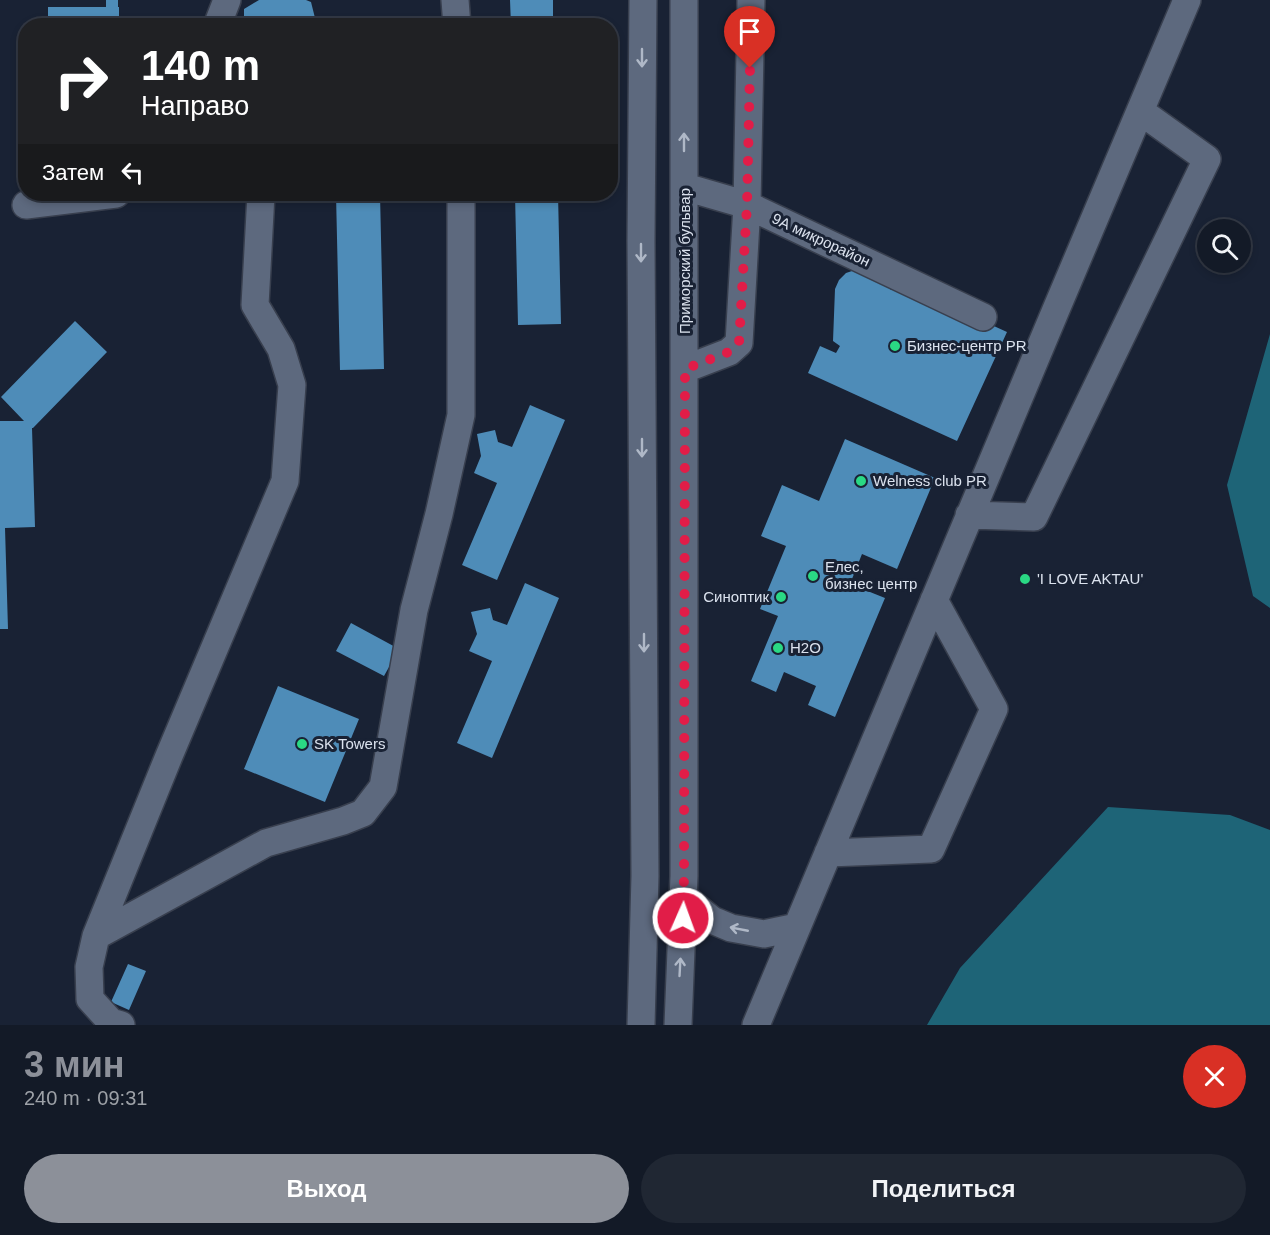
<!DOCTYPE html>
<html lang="ru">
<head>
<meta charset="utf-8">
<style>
	body { margin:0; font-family:Helvetica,sans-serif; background:#202733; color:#f1f3f6; height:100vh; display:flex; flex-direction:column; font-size:22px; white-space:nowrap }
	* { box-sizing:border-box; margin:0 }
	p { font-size:20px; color:#9da1a7 }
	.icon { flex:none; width:33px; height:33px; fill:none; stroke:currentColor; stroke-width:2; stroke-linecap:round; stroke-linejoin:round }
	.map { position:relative; height:1025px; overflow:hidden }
	.sheet { display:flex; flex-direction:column; background:#131a27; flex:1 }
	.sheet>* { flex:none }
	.guide { position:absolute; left:18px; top:18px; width:600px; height:183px; border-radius:24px; box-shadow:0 3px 9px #0003,0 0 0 2px #323844; background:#202124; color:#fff; overflow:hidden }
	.buttons { position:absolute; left:1197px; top:219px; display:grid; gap:12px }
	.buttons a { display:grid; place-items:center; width:54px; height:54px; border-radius:50%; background:#131a27; box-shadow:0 3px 9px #0003,0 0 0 2px #323844; font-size:30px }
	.pin { position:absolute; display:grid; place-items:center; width:51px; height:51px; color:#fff; margin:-62px -26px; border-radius:50% 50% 50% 0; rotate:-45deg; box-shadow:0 0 6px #0007 }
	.pin .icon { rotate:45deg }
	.me { position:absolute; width:66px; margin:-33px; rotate:2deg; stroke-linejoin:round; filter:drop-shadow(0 0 4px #0008) }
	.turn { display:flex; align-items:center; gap:21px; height:126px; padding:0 24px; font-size:27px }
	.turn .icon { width:78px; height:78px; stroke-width:2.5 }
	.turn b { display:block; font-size:42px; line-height:51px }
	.then { display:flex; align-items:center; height:57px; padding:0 24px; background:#0003; gap:12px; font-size:22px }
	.round { display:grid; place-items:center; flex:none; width:63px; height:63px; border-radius:32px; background:#202733 }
	.headline { display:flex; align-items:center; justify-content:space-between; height:102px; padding:0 24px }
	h1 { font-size:36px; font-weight:600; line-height:45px; color:#8c9099 }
	.button { display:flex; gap:12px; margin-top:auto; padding:12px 24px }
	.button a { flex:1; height:69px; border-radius:36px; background:#8c9099; color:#fff; font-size:24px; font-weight:600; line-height:69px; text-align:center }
	.button a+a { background:#202733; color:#f1f3f6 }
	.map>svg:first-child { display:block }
	.water { fill:#1e6477 }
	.building { fill:#4e8cb8 }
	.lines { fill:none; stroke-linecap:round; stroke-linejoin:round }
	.minor-casing { stroke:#383f4e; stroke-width:30 }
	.minor { stroke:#5d697e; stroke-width:27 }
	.oneway { stroke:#afb8c7 }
	.route { stroke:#e11d48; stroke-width:10; stroke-dasharray:0 18 }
	.poi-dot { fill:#2ad884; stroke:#192234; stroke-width:2 }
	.labels { text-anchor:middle; stroke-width:6; stroke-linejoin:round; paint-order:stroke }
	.street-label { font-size:15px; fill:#dbe2ee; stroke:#192234 }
	.poi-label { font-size:15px; fill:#dbe2ee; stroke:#192234; text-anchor:start }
</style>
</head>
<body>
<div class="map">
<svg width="1270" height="1025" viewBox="0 0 1270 1025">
	<rect width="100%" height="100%" fill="#192234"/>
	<!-- water -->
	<path class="water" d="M 1270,334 L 1270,608 L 1253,596 L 1227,485 Z
		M 1108,807 L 1230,815 L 1270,830 L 1270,1025 L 927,1025 L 960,968 Z"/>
	<!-- building -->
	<path class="building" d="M 106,0 L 118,0 L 118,7 L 119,7 L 119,26 L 48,26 L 48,7 L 106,7 Z
		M 259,0 L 306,0 L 311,2 L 317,26 L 244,26 L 244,9 Z
		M 510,0 L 553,0 L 553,26 L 511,26 Z
		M 336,194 L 380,194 L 384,369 L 340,370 Z
		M 515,194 L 558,194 L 561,324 L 518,325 Z
		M 855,270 L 882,277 L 891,290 L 895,281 L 1007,332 L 957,441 L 808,373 L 820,346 L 836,353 L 840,346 L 833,341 L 835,289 L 839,280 L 846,273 Z
		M 75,321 L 107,352 L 33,428 L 32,428 L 35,527 L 5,528 L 8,629 L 0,629 L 0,421 L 24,421 L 1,397 Z
		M 530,405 L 565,420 L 497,580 L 462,565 L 497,483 L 474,473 L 481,456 L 477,434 L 495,430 L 498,442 L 512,447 Z
		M 845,439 L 935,478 L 897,569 L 862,554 L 850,584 L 885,598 L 835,717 L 808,705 L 816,686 L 784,672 L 776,692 L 751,681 L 778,616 L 760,609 L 786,546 L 761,536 L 782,485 L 819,501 Z
		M 525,583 L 559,598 L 492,758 L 457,743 L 492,661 L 469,651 L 477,634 L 471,612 L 490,608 L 493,620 L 507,625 Z
		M 351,623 L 399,649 L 384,676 L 336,651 Z
		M 278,686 L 359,719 L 325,802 L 244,769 Z
		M 128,964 L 146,971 L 129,1010 L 111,1002 Z"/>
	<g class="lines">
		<!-- minor casing -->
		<g class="minor-casing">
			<path id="minor" d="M 455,0 L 457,26
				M 751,0 L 747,205 L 983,317
				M 217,26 L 227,0
				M 685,187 L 747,205 L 739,343 L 729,352 L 685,369
				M 26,205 L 116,194
				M 969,515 L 1034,517 L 1207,159 L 1140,111
				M 828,853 L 931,849 L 994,709 L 934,600
				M 684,897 L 712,920 L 731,928 L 764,934 L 797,927
				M 96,936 L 266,843 L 343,821 L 363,813 L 383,787 L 414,610 L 439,514 L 461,415 L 461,194
				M 121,1025 L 111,1022 L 90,999 L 89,967 L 96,936 L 169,756 L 285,481 L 292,385 L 281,349 L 255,305 L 261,194
				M 641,1025 L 645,876 L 641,241 L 643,0
				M 678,1025 L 684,876 L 684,0
				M 756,1025 L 1055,312 L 1187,0"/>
		</g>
		<!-- minor -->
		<use href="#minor" class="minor"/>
	</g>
	<!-- one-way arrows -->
	<defs><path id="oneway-shaft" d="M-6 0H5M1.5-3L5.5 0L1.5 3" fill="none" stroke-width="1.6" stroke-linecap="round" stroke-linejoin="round" transform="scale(1.5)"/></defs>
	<g class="oneway">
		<use href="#oneway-shaft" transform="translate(642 58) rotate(90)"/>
		<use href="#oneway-shaft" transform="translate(684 142) rotate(-90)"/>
		<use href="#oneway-shaft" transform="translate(641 253) rotate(90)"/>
		<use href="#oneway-shaft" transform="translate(642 448) rotate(90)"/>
		<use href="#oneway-shaft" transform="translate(644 643) rotate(90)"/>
		<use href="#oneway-shaft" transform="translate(739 929) rotate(-169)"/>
		<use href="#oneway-shaft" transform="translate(680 967) rotate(-87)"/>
	</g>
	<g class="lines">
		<!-- route -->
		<path class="route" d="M 683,918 L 684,876 L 685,369 L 729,352 L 739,343 L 747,205 L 750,68"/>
	</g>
	<!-- markers -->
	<g class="poi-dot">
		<circle cx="895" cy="346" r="6"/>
		<circle cx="861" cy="481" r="6"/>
		<circle cx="813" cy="576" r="6"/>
		<circle cx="1025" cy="579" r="6"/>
		<circle cx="781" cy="597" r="6"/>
		<circle cx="778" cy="648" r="6"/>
		<circle cx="302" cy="744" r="6"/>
	</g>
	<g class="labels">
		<!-- street labels -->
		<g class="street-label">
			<text transform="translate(821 240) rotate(25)" y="5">9А микрорайон</text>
			<text transform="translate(685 261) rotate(-90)" y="5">Приморский бульвар</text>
		</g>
		<!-- poi labels -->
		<g class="poi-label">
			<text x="907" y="351">Бизнес-центр PR</text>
			<text x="873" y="486">Welness club PR</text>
			<text x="825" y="572">Елес,<tspan x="825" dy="17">бизнес центр</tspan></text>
			<text x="1037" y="584">'I LOVE AKTAU'</text>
			<text x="769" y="602" text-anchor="end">Синоптик</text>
			<text x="790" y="653">H2O</text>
			<text x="314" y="749">SK Towers</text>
		</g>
	</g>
</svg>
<div class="buttons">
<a><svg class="icon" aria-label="search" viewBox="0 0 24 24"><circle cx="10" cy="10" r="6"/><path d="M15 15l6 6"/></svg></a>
</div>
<div class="pin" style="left:750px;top:68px;background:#d93025"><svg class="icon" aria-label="arrive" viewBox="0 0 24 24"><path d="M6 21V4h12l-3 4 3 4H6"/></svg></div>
<svg class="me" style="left:683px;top:918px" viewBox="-20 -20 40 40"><circle r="17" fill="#e11d48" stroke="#fff" stroke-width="3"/><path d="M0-11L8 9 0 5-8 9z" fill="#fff"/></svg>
<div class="guide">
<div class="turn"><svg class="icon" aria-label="right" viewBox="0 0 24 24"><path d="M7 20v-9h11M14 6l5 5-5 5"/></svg><div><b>140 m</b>Направо</div></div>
<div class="then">Затем<svg class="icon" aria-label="left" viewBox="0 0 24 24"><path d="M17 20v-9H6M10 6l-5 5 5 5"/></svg></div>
</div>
</div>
<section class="sheet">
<div class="headline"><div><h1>3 мин</h1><p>240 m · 09:31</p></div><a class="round" style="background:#d93025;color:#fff"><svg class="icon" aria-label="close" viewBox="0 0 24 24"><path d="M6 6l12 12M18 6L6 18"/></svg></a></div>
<div class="button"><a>Выход</a><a>Поделиться</a></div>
</section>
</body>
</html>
